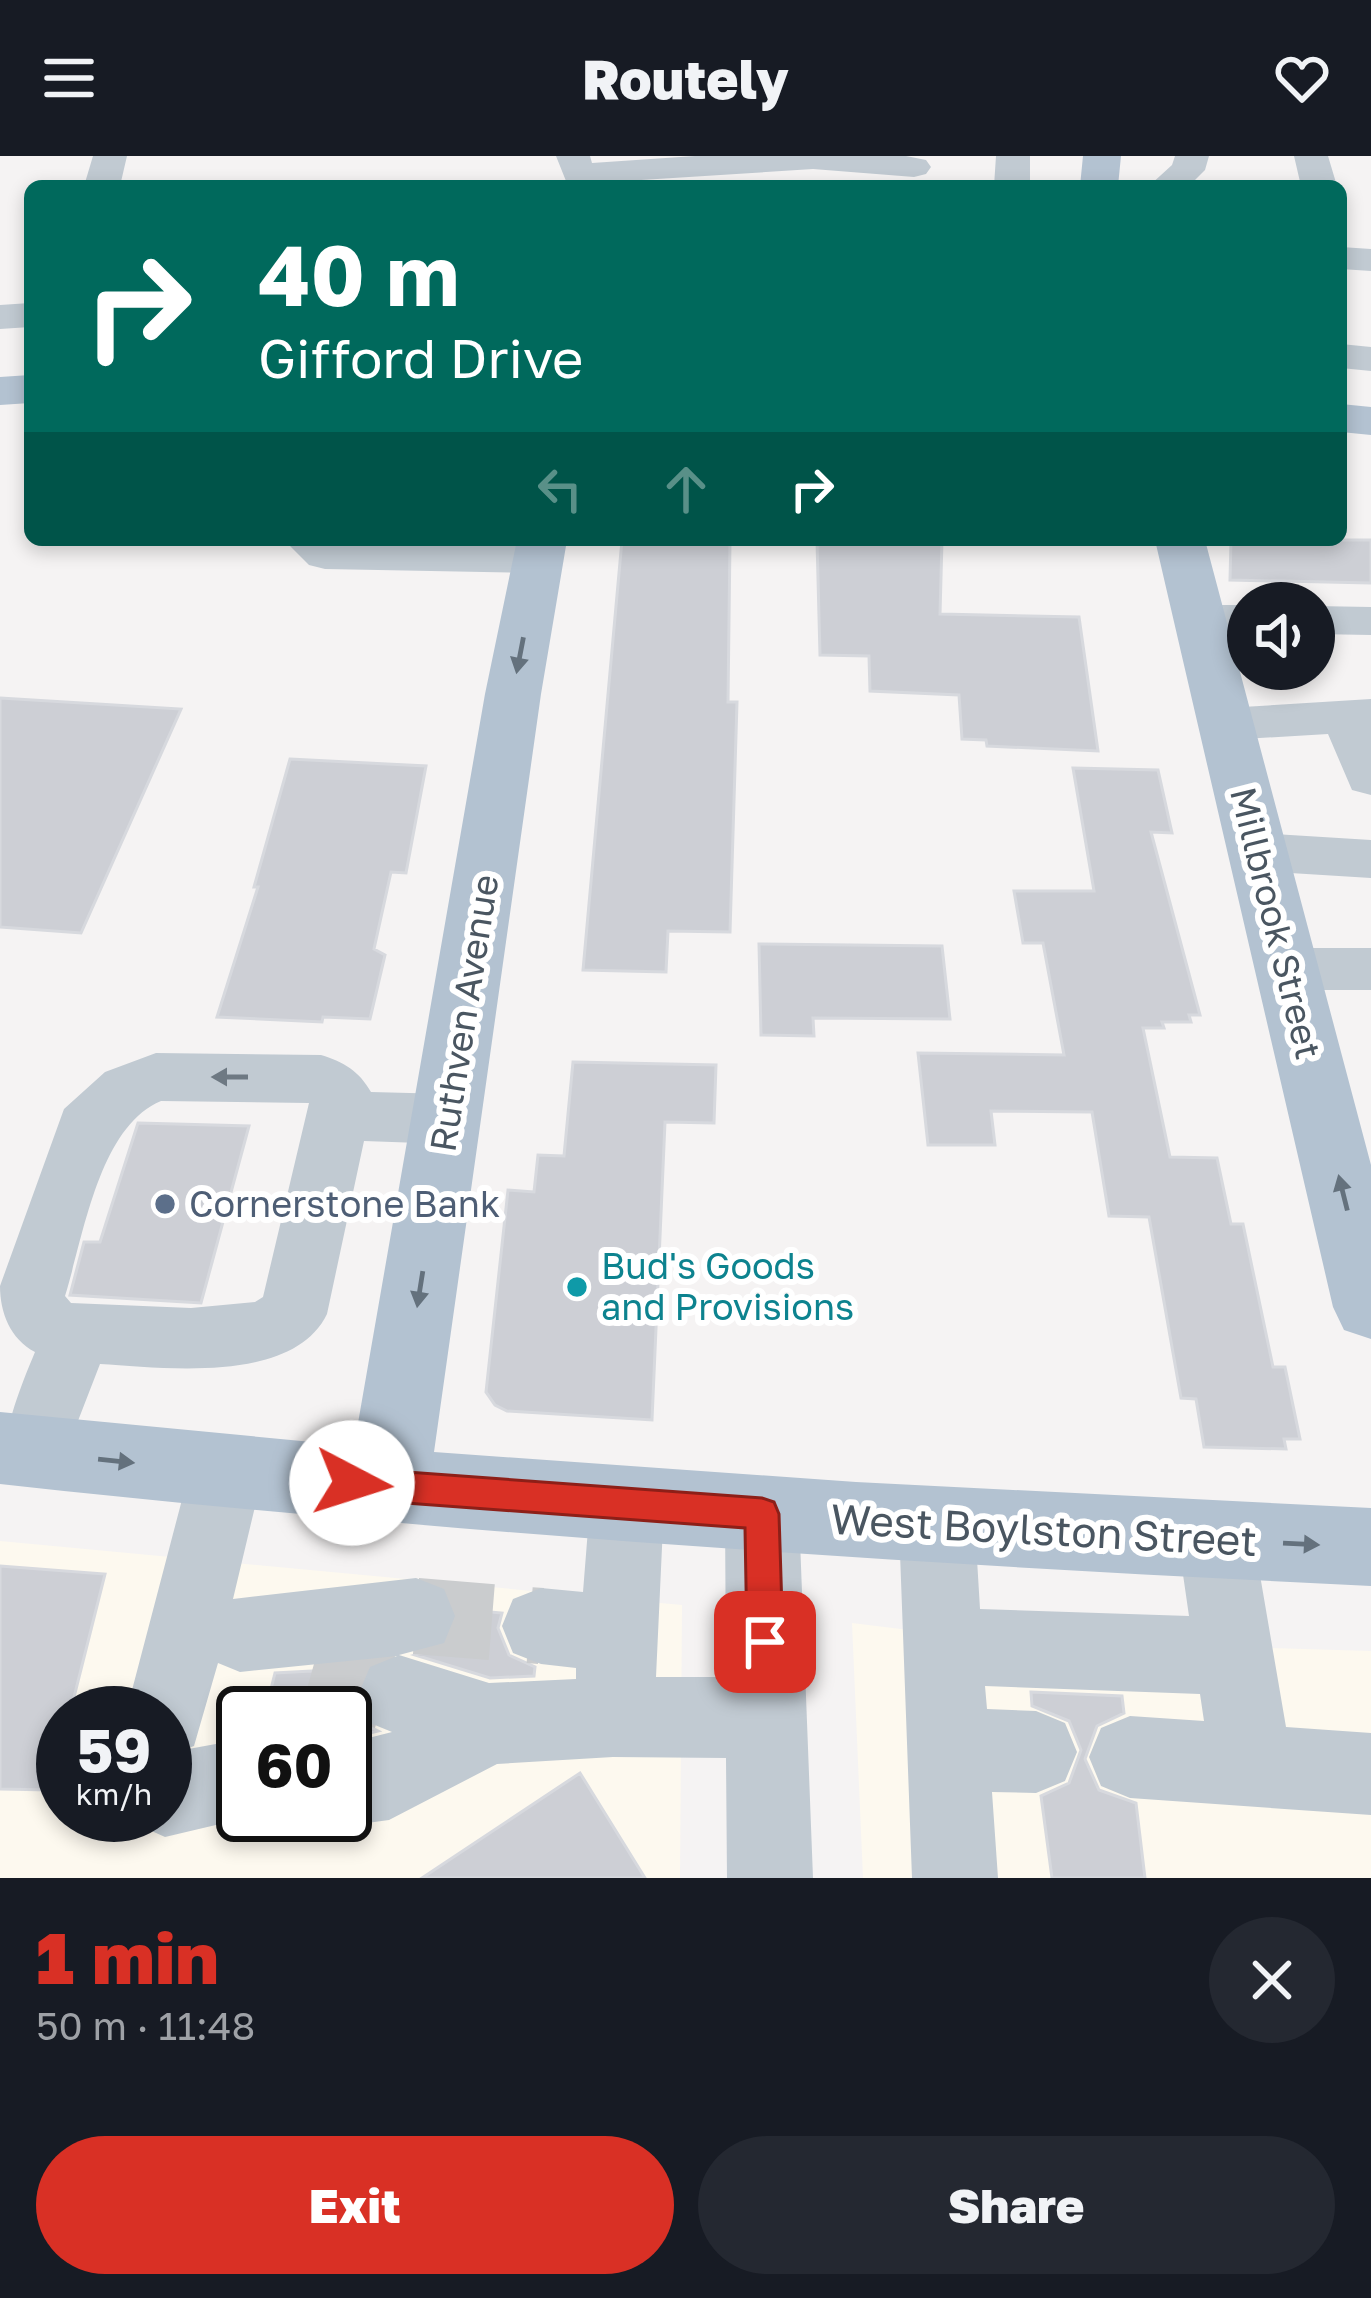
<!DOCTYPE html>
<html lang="en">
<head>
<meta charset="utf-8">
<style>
	body { margin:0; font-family:"Golos Text",sans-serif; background:#242831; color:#f1f3f6; height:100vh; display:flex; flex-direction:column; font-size:45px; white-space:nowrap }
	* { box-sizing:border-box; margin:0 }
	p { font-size:39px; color:#9ea1a6 }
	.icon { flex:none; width:66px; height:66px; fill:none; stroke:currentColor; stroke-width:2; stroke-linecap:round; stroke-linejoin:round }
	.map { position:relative; height:1722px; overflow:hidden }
	.sheet { display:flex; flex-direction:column; background:#171b24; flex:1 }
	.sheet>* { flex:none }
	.hud { position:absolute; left:24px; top:24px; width:1323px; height:366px; border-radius:18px; box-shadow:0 6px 18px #0003; background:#00695c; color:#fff; overflow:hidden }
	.fabs { position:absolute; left:1227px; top:426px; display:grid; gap:24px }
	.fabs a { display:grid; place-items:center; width:108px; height:108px; border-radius:50%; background:#171b24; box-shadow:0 6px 18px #0003; font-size:60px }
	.speed { position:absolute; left:36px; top:1530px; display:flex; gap:24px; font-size:60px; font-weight:700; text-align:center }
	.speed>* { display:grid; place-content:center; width:156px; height:156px; border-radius:50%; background:#171b24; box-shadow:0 6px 18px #0003; line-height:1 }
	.speed small { font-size:30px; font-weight:400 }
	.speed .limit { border:6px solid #111; border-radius:18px; background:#fff; color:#111 }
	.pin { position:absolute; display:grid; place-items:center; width:102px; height:102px; color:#fff; margin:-51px; border-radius:24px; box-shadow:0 6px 18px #0006 }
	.me { position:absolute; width:132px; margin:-66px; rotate:95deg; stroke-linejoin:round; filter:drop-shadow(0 0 9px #0008) }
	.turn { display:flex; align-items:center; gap:42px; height:252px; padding:0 36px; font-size:54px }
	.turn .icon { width:156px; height:156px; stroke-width:2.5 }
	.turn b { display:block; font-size:84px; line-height:102px }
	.lanes { display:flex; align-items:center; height:114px; padding:0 36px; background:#0003; justify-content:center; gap:60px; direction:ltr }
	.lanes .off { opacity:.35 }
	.round { display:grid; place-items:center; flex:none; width:126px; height:126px; border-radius:63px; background:#242831 }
	.head { display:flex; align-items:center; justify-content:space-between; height:204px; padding:0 36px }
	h1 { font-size:72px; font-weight:800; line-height:90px; color:#d93025 }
	.action { display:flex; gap:24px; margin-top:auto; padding:24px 36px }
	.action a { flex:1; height:138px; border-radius:72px; background:#d93025; color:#fff; font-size:48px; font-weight:800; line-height:138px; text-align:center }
	.action a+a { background:#242831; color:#f1f3f6 }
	header { display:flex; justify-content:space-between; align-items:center; height:156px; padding:0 36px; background:#171b24; font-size:54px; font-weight:800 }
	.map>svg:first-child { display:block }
	.commercial { fill:#fdf9ef; fill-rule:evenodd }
	.building { fill:#cdcfd5; stroke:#d7d9de; stroke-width:3 }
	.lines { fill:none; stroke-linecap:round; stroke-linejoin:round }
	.minor-tunnel { stroke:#caccce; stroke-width:76; stroke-dasharray:76 38; stroke-linecap:butt }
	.minor { fill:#c1cad2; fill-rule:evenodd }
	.major { fill:#b3c2d1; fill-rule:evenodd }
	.oneway { fill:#64717d }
	.oneway2 { fill:#6e7983 }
	.route { fill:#d93025; stroke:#8d1f18; stroke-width:3 }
	.service-dot { fill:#5c6f8a; stroke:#fff; stroke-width:4.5 }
	.culture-dot { fill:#0f9aa8; stroke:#fff; stroke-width:4.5 }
	.labels { text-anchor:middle; stroke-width:12; stroke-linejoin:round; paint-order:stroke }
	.street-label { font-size:36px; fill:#4a5661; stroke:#fff }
	.service-label { font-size:36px; fill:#4e5e75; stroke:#fff; text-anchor:start }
	.culture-label { font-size:36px; fill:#0d838f; stroke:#fff; text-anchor:start }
	.near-street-label { font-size:42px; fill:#4a5661; stroke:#fff }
</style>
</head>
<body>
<header><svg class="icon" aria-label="menu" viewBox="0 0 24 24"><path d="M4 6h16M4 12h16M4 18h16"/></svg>Routely<svg class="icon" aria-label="heart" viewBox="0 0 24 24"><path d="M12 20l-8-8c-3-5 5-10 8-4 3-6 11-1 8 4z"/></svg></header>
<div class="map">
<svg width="1371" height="1722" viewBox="0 0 1371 1722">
	<rect width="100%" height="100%" fill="#f5f3f3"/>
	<!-- commercial -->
	<path class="commercial" d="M 0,1385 L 682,1449 L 680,1722 L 0,1722 ZM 63,1557 L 165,1557 L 165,1659 L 63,1659 ZM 243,1557 L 345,1557 L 345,1659 L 243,1659 Z
		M 852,1467 L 990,1484 L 1371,1495 L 1371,1722 L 863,1722 Z"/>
	<!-- building -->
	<path class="building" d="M 622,384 L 730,384 L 728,546 L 737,546 L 730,776 L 668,775 L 666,816 L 583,814 Z
		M 817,384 L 942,384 L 940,458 L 1079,461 L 1098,595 L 987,590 L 986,584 L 962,583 L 959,539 L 870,535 L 869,500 L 820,499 Z
		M 1231,384 L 1371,384 L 1371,427 L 1230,424 Z
		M 0,542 L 181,553 L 81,777 L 0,771 Z
		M 290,603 L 426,610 L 406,717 L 391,716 L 374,793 L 385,799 L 370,863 L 323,861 L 322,866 L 217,861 L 258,731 L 254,731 Z
		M 1073,612 L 1158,614 L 1172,677 L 1151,676 L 1200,859 L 1189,859 L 1191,866 L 1162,866 L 1164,872 L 1143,872 L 1170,1001 L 1217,1002 L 1231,1068 L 1243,1068 L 1273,1211 L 1285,1211 L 1300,1283 L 1284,1283 L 1286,1293 L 1204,1291 L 1196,1243 L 1181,1242 L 1149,1061 L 1109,1060 L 1092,956 L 991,955 L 995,989 L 928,989 L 918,897 L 1064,899 L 1043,787 L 1023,787 L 1014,735 L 1094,735 Z
		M 759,788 L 942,790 L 950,863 L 813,862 L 814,880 L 761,879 Z
		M 573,906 L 716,909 L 714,967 L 665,966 L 652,1264 L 507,1255 L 495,1249 L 486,1236 L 508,1034 L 534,1036 L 538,999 L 564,1000 Z
		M 138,967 L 249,970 L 201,1147 L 70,1139 L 84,1086 L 100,1086 Z
		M 0,1410 L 105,1418 L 70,1557 L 63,1557 L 63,1584 L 50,1634 L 0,1633 Z
		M 457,1453 L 502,1457 L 498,1472 L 509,1499 L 535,1511 L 534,1520 L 490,1522 L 415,1499 L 448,1489 L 459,1462 Z
		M 312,1515 L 361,1520 L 354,1541 L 366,1569 L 378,1575 L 345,1583 L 345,1557 L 265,1557 L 275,1517 Z
		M 1031,1536 L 1122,1540 L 1124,1557 L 1097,1570 L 1085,1603 L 1099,1634 L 1136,1647 L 1145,1722 L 1052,1722 L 1041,1640 L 1069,1627 L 1081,1594 L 1069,1565 L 1032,1550 Z
		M 580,1617 L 645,1722 L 422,1722 Z"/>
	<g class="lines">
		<!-- minor-tunnel -->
		<path class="minor-tunnel" d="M 416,1460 L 541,1470
			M 312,1515 L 398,1539"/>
		<!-- minor -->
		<path class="minor" d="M 93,0 L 127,0 L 120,30 L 84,30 Z
			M 556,0 L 590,0 L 592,7 L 695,0 L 906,0 L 926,4 L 931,11 L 926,18 L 914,21 L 813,13 L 578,28 L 566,25 Z
			M 996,0 L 1030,0 L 1030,30 L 994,30 Z
			M 1175,0 L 1209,0 L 1205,14 L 1189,30 L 1149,30 L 1172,9 Z
			M 1294,0 L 1328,0 L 1337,30 L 1301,30 Z
			M 1341,91 L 1371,93 L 1371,115 L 1341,113 Z
			M 30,147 L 30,171 L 0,173 L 0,149 Z
			M 1341,188 L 1371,191 L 1371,215 L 1341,212 Z
			M 284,384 L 538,389 L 554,393 L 561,403 L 554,413 L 538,417 L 325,413 L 309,409 Z
			M 1200,449 L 1248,449 L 1248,477 L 1183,473 L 1176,463 L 1183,453 Z
			M 1314,450 L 1371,451 L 1371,479 L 1314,478 Z
			M 1371,543 L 1371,639 L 1352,634 L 1328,578 L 1226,584 L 1208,579 L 1200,568 L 1208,557 L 1226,552 Z
			M 1258,677 L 1371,684 L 1371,722 L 1258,715 L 1239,709 L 1230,696 L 1239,683 Z
			M 1288,792 L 1371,792 L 1371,834 L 1288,834 L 1267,828 L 1259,813 L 1267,798 Z
			M 156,897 L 321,899 C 344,906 359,915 371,936 L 448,938 L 470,946 L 480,963 L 470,980 L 448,988 L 364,985 L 327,1158 C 293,1228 166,1212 100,1208 L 57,1319 L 31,1329 L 5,1319 C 0,1281 20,1232 35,1196 C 10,1183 0,1156 0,1130 L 64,953 L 105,916 ZM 161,945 L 309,947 L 263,1141 L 255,1146 L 191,1152 L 71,1147 L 65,1140 C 84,1079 99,971 161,945 Z
			M 226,1283 L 252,1293 L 263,1317 L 233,1443 L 416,1422 L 444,1433 L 455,1460 L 444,1487 L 399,1499 L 489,1527 L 576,1523 L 576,1512 L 541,1508 L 513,1497 L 502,1470 L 513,1443 L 541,1432 L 583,1436 L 590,1348 L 601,1324 L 627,1314 L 653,1324 L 664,1348 L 656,1521 L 726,1521 L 725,1358 L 736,1333 L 762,1323 L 788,1333 L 799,1358 L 813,1722 L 727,1722 L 726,1602 L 613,1601 L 497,1608 L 389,1664 L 345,1670 L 317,1659 L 345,1659 L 345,1588 L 392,1576 L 370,1567 L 358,1539 L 370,1511 L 397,1500 L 240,1516 L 218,1507 L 194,1590 L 183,1594 L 243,1583 L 243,1659 L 258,1659 L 165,1681 L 136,1668 L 132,1659 L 165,1659 L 165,1557 L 126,1557 L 189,1317 L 200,1293 Z
			M 937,1335 L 964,1345 L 975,1370 L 980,1453 L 1189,1460 L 1178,1384 L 1189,1359 L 1216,1349 L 1243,1359 L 1254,1384 L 1286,1571 L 1371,1577 L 1371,1659 L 1130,1642 L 1101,1630 L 1089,1601 L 1101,1572 L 1130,1560 L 1204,1565 L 1200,1538 L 985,1530 L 987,1553 L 1036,1555 L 1065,1567 L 1077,1596 L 1065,1625 L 1036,1637 L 992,1636 L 998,1722 L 912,1722 L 899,1370 L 910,1345 Z"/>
		<!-- major -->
		<path class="major" d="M 1083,0 L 1121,0 L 1118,30 L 1080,30 Z
			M 30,219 L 30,247 L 0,249 L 0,221 Z
			M 1341,248 L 1371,251 L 1371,279 L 1341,276 Z
			M 517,384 L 567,384 L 541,538 L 434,1296 L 856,1326 L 1371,1352 L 1371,1430 C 913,1408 456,1378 0,1328 L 0,1256 L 354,1290 L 485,538 Z
			M 1155,384 L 1205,384 L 1371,1009 L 1371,1183 L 1344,1174 L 1333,1151 Z"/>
	</g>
	<!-- one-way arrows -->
	<defs><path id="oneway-solid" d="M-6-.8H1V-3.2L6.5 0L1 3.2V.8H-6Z" transform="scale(3)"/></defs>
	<g class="oneway">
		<use href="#oneway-solid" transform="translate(520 499) rotate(101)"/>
		<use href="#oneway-solid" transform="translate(1343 1037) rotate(-104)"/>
		<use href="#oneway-solid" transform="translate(420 1133) rotate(99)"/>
		<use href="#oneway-solid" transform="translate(116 1305) rotate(6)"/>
		<use href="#oneway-solid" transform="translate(1301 1388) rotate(3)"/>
	</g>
	<use class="oneway2" href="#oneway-solid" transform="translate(230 921) rotate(-180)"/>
	<!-- route -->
	<path class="route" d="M 352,1312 L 762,1342 L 774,1346 L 779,1358 L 783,1486 L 778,1499 L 765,1504 L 752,1499 L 747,1486 L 745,1372 L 352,1343 L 340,1338 L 335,1327 L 340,1316 Z"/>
	<!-- markers -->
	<circle class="service-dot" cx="165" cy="1048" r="12"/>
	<circle class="culture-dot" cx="577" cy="1131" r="12"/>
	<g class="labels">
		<!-- street labels -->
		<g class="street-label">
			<text transform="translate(1276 767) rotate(76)" y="13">Millbrook Street</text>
			<text transform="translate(464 857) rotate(-81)" y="13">Ruthven Avenue</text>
		</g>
		<!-- service labels -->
		<g class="service-label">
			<text x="189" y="1061">Cornerstone Bank</text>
		</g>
		<!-- culture labels -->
		<g class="culture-label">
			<text x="601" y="1123">Bud's Goods<tspan x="601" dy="41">and Provisions</tspan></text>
		</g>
		<!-- near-street labels -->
		<g class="near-street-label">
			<text transform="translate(1044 1374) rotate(3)" y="15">West Boylston Street</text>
		</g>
	</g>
</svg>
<div class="fabs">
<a><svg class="icon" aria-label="sound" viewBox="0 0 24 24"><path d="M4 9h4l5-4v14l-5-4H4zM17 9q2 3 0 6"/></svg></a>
</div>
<div class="speed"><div>59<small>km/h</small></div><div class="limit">60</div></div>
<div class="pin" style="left:765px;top:1486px;background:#d93025"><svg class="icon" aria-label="arrive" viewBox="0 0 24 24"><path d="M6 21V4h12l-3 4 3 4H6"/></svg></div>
<svg class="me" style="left:352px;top:1327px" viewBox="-20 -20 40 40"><circle r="19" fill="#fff"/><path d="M0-13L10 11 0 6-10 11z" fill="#d93025"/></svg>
<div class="hud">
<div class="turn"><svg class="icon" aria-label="right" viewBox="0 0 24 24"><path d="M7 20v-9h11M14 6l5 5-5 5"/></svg><div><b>40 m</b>Gifford Drive</div></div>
<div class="lanes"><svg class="icon off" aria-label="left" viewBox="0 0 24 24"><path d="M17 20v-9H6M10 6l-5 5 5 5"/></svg><svg class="icon off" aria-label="ahead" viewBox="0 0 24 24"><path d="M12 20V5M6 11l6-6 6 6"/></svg><svg class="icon" aria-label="right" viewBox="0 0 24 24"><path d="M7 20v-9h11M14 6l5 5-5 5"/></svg></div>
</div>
</div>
<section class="sheet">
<div class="head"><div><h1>1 min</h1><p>50 m · 11:48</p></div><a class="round"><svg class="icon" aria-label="close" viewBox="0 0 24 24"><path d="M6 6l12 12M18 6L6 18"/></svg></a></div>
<div class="action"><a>Exit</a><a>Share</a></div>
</section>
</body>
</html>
